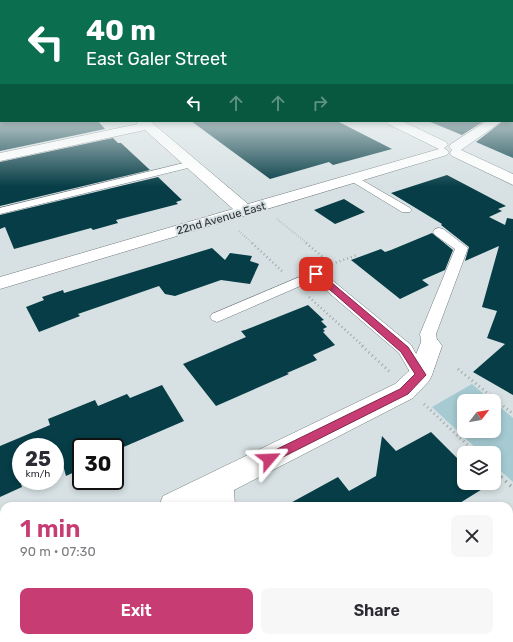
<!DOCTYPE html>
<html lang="en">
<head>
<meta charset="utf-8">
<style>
	body { margin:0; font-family:Rubik,sans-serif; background:#f7f7f7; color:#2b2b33; height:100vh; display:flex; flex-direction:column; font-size:15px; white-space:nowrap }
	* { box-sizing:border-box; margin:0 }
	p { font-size:13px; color:#7c7c81 }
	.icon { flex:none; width:22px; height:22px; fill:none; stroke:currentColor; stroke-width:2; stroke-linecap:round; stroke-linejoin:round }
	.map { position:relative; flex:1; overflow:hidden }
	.sheet { position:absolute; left:0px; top:502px; width:513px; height:140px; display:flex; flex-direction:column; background:#fff; border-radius:12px 12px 0 0; box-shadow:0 2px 6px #0003 }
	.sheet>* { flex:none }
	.banner { position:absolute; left:0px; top:0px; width:513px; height:122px; box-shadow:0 2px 6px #0003; background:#0b6e4f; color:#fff; overflow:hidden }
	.needle { width:26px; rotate:59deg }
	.tools { position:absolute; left:457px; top:394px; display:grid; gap:8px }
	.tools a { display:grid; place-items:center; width:44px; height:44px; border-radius:8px; background:#fff; box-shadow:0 2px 6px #0003; font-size:20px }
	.speed { position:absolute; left:12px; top:438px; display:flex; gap:8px; font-size:20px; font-weight:700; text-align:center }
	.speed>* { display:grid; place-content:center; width:52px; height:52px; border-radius:50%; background:#fff; box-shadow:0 2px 6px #0003; line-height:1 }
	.speed small { font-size:10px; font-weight:400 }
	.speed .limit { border:2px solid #111; border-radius:6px; background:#fff; color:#111 }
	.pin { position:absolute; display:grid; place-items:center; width:34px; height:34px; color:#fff; margin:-17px; border-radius:8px; box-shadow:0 2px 6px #0006 }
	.me { position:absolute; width:44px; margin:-22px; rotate:64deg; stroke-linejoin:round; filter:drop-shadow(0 0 3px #0008) }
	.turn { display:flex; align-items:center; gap:14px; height:84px; padding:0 20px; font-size:18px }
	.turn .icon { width:52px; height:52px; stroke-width:2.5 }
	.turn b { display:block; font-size:28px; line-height:34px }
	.lanes { display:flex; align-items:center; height:38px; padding:0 20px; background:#0003; justify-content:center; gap:20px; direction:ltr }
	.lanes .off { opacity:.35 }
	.round { display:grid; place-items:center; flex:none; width:42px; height:42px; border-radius:8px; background:#f7f7f7 }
	.overview { display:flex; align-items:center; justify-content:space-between; height:68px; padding:0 20px }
	h1 { font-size:24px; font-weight:600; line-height:30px; color:#c73c72 }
	.button { display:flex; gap:8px; margin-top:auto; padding:8px 20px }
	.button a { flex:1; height:46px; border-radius:8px; background:#c73c72; color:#fff; font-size:16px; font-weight:600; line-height:46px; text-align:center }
	.button a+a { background:#f7f7f7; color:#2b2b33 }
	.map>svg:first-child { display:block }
	.green { fill:#a5cad1 }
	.building { fill:#063d46 }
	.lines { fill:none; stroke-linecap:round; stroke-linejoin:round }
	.lane-casing { stroke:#737c7e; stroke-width:1 }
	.street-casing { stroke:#737c7e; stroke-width:1 }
	.path-far3 { stroke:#9fa7a8; stroke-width:2; stroke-dasharray:0.5 2; stroke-linecap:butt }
	.path-far2 { stroke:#9fa7a8; stroke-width:2.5; stroke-dasharray:1 3; stroke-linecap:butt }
	.path-far1 { stroke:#9fa7a8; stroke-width:3; stroke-dasharray:1 3.5; stroke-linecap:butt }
	.path { stroke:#9fa7a8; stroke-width:3.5; stroke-dasharray:1.5 4.5; stroke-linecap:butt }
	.lane { fill:#fff; fill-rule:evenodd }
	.street { fill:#fff; fill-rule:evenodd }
	.route { fill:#c73c72; stroke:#81274a }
	.labels { text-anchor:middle; stroke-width:4; stroke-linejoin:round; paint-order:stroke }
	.far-street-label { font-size:11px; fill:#2c2f30; stroke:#d7e1e3 }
</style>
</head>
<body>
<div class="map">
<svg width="513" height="642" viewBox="0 0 513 642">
	<rect width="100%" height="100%" fill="#d7e1e3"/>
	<!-- green -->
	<path class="green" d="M 472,384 L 492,401 L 464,401 L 464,431 L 494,431 L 494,402 L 513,418 L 513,482 L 494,465 L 494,453 L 481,453 L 432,407 Z"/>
	<!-- building -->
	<path class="building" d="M 98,121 L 105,129 L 0,151 L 0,122 Z
		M 191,121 L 337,121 L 392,149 L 333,165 L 329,162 L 270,179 Z
		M 428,121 L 484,121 L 462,135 Z
		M 503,121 L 513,121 L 513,158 L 476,142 Z
		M 113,138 L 118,143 L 121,143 L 150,170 L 0,206 L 0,162 Z
		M 447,175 L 506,206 L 498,209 L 502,211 L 489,217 L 505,225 L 507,218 L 513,219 L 513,395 L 473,372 L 505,344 L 487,338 L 497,311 L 482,307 L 499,246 L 465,261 L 469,247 L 441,225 L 442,224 L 391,193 Z
		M 158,177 L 182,200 L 176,202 L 178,204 L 116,220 L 118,223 L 93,230 L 91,228 L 14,249 L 5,227 L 0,229 L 0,215 Z
		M 344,199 L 365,212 L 335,224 L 314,210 Z
		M 432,233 L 453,250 L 445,270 L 422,280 L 429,285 L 400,299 L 351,260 L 381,249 L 385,252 L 391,250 Z
		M 212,248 L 225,260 L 230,253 L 252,256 L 250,261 L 259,264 L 250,284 L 221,280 L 175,296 L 165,294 L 159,286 L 78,314 L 80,316 L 39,332 L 26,307 L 44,300 L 42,297 L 63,290 L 64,293 Z
		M 308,305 L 324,320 L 321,321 L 327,327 L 323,329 L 325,331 L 323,332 L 335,345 L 313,355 L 317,360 L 287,373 L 289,374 L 216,406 L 183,364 L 246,337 L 241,331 L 245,330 Z
		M 162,385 L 184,421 L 119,449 L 120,452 L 115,454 L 115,447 L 81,447 L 81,469 L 66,476 L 63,465 L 55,468 L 55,447 L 21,447 L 21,481 L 27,481 L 21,484 L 22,487 L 0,497 L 0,446 L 50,425 L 48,419 L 95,400 L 98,406 L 127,394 L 130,398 Z
		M 431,432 L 464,465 L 464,483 L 492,483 L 455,506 L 285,506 L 338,477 L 349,491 L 376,476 L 382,436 L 396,451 Z"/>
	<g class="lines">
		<!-- lane casing -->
		<g class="lane-casing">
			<path id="lane" d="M 0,114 L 1,114 L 1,120 L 0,120 Z
				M 192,161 L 196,162 L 197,164 L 196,166 L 0,214 L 0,208 Z
				M 355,176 L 410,208 L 412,210 L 410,212 L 402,212 L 351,181 L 350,179 Z
				M 439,228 L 443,229 L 468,248 L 436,334 L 438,346 L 436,350 L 430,351 L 424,350 L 422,346 L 420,334 L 455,249 L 435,235 L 433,232 L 435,229 Z
				M 316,270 L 321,271 L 411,345 L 428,375 L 426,379 L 420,381 L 414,379 L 399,353 L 314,280 L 222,320 L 217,322 L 212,320 L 210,317 L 212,314 Z"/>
		</g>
		<!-- street casing -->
		<g class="street-casing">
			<path id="street" d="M 513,106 L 513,114 L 512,115 L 512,107 Z
				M 136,121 L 150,121 L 248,204 L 439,149 L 388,124 L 386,121 L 402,121 L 446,142 L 448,145 L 444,148 L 449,152 L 447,155 L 0,289 L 0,277 L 233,209 L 145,130 L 0,161 L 0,153 L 138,124 Z
				M 487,121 L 502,121 L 461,150 L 513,174 L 513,185 L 452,156 L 450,153 L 452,150 L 449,147 L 451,144 Z
				M 430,338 L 438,340 L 442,346 L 432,375 L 429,381 L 413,398 L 234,490 L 235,506 L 159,506 L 163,496 L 395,384 L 409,371 L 422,340 Z
				M 4,574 L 4,609 L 0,610 L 0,575 Z
				M 136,638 L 174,638 L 173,642 L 134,642 Z"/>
		</g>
		<!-- path-far3 -->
		<path class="path-far3" d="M 277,219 L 308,244
			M 239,231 L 253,244"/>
		<!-- path-far2 -->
		<path class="path-far2" d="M 252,243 L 282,271
			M 306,243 L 324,258
			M 332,264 L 357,255
			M 309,297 L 364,347"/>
		<!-- path-far1 -->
		<path class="path-far1" d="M 362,346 L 390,372
			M 458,369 L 513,414
			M 424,404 L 476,453
			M 494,470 L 502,478"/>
		<!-- path -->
		<path class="path" d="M 501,477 L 513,488"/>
		<!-- lane -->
		<use href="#lane" class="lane"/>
		<!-- street -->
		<use href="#street" class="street"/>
	</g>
	<!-- sky -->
	<linearGradient id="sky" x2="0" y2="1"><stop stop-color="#7cb6db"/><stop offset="0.52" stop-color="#edf2f2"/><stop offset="1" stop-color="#edf2f2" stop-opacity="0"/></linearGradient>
	<rect width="513" height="187" fill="url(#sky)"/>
	<!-- route -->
	<path class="route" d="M 316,271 L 319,272 L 408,347 L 426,375 L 408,394 L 269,464 L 265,462 L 263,459 L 265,455 L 400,389 L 415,374 L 401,352 L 313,275 L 312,274 Z"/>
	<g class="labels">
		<!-- far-street labels -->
		<g class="far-street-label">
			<text transform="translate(221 218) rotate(-16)" y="4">22nd Avenue East</text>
		</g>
	</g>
</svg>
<div class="tools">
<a><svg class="needle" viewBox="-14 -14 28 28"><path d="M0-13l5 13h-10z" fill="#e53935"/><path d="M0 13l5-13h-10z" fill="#7c7c81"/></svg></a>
<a><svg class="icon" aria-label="layers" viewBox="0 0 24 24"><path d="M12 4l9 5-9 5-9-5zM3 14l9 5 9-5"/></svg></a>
</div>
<div class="speed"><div>25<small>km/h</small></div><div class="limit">30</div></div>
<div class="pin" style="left:316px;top:274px;background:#d93025"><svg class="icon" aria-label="arrive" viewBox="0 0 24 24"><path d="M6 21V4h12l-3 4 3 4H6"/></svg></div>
<svg class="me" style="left:269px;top:459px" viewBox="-20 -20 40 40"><path d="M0-17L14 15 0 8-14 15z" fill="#c73c72" stroke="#fff" stroke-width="4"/></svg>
<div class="banner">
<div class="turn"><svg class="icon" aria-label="left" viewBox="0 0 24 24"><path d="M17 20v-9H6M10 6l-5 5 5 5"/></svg><div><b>40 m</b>East Galer Street</div></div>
<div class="lanes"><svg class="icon" aria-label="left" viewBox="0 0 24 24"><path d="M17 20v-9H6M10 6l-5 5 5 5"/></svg><svg class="icon off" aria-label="ahead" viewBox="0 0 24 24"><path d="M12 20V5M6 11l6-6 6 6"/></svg><svg class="icon off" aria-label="ahead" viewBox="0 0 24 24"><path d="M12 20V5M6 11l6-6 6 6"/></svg><svg class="icon off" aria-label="right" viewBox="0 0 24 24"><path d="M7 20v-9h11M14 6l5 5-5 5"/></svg></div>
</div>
<section class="sheet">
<div class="overview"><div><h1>1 min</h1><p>90 m · 07:30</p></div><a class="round"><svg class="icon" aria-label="close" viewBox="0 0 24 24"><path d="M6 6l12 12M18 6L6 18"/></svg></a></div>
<div class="button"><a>Exit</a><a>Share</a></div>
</section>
</div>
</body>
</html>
